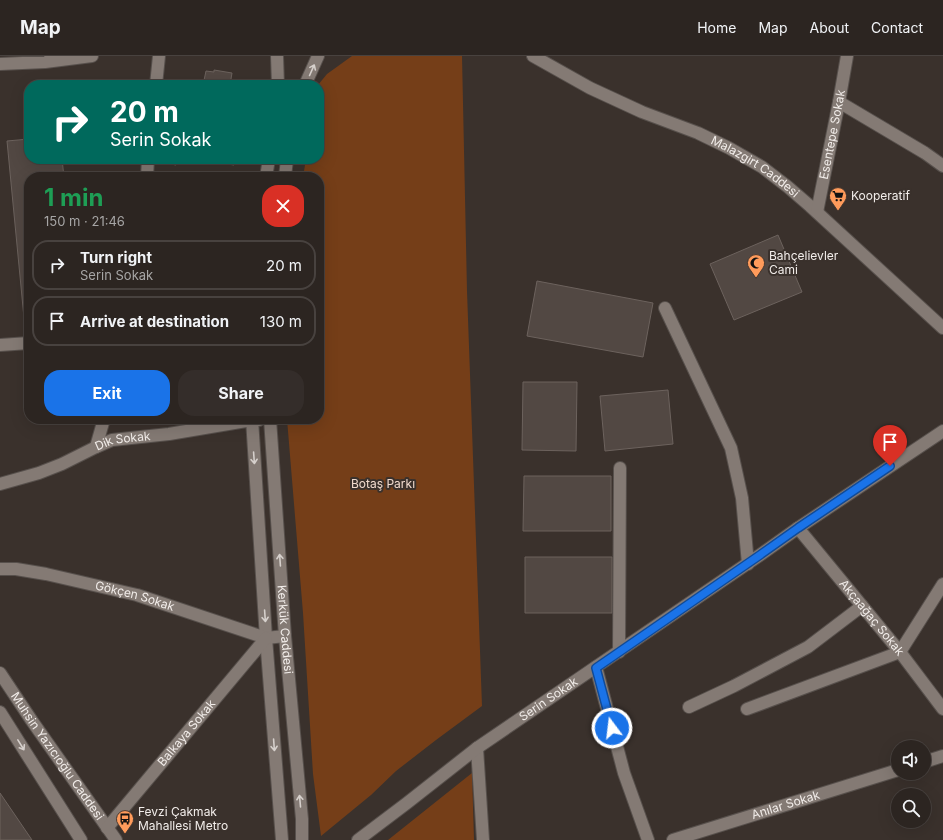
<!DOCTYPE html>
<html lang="en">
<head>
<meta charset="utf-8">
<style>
	body { margin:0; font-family:Inter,sans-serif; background:#342d2a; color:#f1f3f6; height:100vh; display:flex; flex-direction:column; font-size:15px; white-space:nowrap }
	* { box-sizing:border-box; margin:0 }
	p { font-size:13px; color:#a6a5a5 }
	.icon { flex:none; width:22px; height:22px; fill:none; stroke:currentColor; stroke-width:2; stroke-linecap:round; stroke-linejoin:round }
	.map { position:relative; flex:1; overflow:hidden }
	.panel { position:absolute; left:24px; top:116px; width:300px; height:252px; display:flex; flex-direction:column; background:#2c2521; border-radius:16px; box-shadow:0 4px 16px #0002,0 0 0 1px #48423f }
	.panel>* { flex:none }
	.banner { position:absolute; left:24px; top:24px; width:300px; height:84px; border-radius:16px; box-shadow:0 4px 16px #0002,0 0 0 1px #48423f; background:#00695c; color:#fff; overflow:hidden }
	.tools { position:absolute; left:891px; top:684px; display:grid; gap:8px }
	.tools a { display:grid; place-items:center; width:40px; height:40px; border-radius:50%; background:#2c2521; box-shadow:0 4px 16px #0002,0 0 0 1px #48423f; font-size:20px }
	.pin { position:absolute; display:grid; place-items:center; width:34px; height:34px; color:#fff; margin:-41px -17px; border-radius:50% 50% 50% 0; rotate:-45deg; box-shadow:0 0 4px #0007 }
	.pin .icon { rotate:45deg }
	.me { position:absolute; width:44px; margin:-22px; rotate:345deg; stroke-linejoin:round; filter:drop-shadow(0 0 3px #0008) }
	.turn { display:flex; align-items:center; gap:14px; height:84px; padding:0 20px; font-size:18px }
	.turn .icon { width:52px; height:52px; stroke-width:2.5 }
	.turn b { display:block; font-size:28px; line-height:34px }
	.round { display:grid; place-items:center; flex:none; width:42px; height:42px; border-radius:16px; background:#342d2a }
	.summary { display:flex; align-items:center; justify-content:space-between; height:68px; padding:0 20px }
	h1 { font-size:24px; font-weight:700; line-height:30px; color:#1e9e55 }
	.cta { display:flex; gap:8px; margin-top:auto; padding:8px 20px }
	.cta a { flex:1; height:46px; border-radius:16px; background:#1a73e8; color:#fff; font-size:16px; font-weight:700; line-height:46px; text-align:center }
	.cta a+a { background:#342d2a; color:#f1f3f6 }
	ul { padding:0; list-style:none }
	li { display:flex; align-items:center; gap:12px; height:50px; margin:0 8px 6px; padding:0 12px; border:2px solid #48423f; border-radius:16px }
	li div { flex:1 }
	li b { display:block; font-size:15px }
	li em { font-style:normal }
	header { display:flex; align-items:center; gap:24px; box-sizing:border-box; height:56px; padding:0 20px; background:#2c2521; border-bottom:1px solid #48423f }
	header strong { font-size:19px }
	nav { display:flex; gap:22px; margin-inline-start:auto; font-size:14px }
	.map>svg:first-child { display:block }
	.green { fill:#753e18 }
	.building { fill:#524843; stroke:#6c625d }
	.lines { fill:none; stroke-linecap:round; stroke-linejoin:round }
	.minor-casing { stroke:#57504c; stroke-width:14 }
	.minor { stroke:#847a74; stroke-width:12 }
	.oneway { stroke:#d6d0cc }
	.route-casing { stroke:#114b97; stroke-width:10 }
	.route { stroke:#1a73e8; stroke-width:7 }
	.labels { text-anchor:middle; stroke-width:4; stroke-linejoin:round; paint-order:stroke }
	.street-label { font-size:12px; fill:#f2edea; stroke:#3a312c }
	.poi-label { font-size:12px; fill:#f2edea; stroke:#3a312c; text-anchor:start }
	.park-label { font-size:12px; fill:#f1dacd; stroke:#3a312c }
</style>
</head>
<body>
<header>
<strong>Map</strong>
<nav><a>Home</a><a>Map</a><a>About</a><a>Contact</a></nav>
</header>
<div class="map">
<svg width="943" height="784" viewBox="0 0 943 784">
	<rect width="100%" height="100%" fill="#3a312c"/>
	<!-- green -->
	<path class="green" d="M 352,0 L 462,0 L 467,235 L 482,650 L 436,684 L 396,715 L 371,739 L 321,780 L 313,718 L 303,557 L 287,363 L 319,363 L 319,121 L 303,121 L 306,103 L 319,103 L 319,29 L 318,29 L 327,18 Z
		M 472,717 L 474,784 L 388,784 Z"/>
	<!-- building -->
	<path class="building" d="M 214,14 L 232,17 L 230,29 L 232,29 L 203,29 L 206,15 L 214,16 Z
		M 29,83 L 29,103 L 62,103 L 64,121 L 29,121 L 29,262 L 24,262 L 7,85 Z
		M 166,103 L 192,103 L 192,106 L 176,104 L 176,109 L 166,107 Z
		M 198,103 L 231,103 L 235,104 L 234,109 Z
		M 778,179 L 802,236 L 734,264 L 710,208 Z
		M 537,225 L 653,247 L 643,301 L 527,280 Z
		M 523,326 L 577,326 L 576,395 L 522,394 Z
		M 668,334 L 673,388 L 605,395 L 600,340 Z
		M 524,420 L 611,420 L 611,475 L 523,475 Z
		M 525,501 L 612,501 L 612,557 L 525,557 Z
		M 0,737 L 32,784 L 0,784 Z"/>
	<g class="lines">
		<!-- minor casing -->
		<g class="minor-casing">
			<g id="minor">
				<path d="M 277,0 L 278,29"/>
				<path id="s1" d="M 533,0 L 590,32 L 642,56 L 698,77 L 729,92 L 762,111 L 788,131 L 810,150 L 943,272"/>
				<path d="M 0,8 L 45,6 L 92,0"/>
				<path d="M 156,29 L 159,0"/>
				<path d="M 305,29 L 318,0"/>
				<path d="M 839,46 L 925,97 L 943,110"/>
				<path d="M 147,121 L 148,103"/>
				<path d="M 266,121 L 269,103"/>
				<path d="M 285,121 L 287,103"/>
				<path id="s2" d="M 817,156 L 839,46 L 847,0"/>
				<path d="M 665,252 L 731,392 L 742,442 L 748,508"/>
				<path d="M 0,289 L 29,287"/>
				<path d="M 252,363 L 266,582 L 282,784"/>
				<path id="s3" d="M 270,363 L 285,580 L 302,763 L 302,784"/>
				<path d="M 96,391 L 104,363"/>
				<path id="s4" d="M 0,428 L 39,417 L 62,408 L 96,391 L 112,384 L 169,378 L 252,364 L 259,364"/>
				<path id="s5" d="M 798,472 L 900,596 L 943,653"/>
				<path id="s6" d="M 0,513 L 16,513 L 46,518 L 137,539 L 266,582 L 285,580"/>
				<path d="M 619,596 L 620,412"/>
				<path d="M 596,611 L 624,717 L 648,784"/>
				<path id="s7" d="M 0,617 L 32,665 L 116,784"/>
				<path d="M 689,651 L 734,630 L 808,591 L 862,550"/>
				<path d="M 747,653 L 900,596 L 943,528"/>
				<path d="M 0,656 L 81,784"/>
				<path d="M 477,692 L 483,784"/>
				<path d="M 924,706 L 943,700"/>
				<path id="s8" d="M 107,772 L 266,582"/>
				<path id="s9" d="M 358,784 L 407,747 L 477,692 L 760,499 L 798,472 L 943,375"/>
				<path id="s10" d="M 673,784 L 898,714"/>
			</g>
		</g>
		<!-- minor -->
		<use href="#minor" class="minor"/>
	</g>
	<!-- one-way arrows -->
	<defs><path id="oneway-shaft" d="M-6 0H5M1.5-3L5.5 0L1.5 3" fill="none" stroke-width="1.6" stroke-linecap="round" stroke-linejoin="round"/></defs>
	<g class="oneway">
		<use href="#oneway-shaft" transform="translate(312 14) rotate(-66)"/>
		<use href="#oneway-shaft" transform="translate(254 402) rotate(86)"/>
		<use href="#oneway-shaft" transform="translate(280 504) rotate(-94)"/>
		<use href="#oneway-shaft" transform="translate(265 560) rotate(86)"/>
		<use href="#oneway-shaft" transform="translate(21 689) rotate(58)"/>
		<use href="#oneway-shaft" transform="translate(274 689) rotate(86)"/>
		<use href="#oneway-shaft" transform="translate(300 745) rotate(-95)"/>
	</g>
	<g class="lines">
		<!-- route casing -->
		<g class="route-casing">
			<path id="route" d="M 612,672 L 596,612 L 760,499 L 798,472 L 890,410"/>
		</g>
		<!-- route -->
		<use href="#route" class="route"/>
	</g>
	<!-- icons -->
	<defs>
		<g id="supermarket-pin" transform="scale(0.9)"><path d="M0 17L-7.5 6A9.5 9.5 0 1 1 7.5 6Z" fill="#ff9b5b" stroke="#3a312c"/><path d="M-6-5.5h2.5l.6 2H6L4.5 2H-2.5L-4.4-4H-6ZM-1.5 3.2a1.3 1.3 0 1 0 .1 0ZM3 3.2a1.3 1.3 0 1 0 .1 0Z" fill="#111"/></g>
		<g id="mosque-pin" transform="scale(0.9)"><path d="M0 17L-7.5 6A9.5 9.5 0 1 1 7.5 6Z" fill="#ff9b5b" stroke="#3a312c"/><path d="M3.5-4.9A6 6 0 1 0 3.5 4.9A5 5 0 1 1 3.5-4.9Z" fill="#111"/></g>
		<g id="bus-pin" transform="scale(0.9)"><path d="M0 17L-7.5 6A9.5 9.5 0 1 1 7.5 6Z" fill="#ff9b5b" stroke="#3a312c"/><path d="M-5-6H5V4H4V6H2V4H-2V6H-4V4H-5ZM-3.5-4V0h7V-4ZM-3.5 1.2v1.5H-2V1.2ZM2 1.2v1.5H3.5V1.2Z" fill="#111"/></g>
	</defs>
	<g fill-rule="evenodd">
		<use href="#supermarket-pin" x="838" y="140"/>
		<use href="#mosque-pin" x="756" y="207"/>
		<use href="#bus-pin" x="125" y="763"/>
	</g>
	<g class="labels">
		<!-- street labels -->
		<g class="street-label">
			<text dy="4" stroke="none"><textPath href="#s2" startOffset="79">Esentepe Sokak</textPath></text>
			<text dy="4" stroke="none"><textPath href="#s1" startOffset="249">Malazgirt Caddesi</textPath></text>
			<text dy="4" stroke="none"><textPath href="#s4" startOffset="131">Dik Sokak</textPath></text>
			<text dy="4" stroke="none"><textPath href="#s6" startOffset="138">Gökçen Sokak</textPath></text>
			<text dy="4" stroke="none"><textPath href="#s5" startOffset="116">Akçaağaç Sokak</textPath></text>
			<text dy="4" stroke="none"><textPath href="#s3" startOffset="211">Kerkük Caddesi</textPath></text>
			<text dy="4" stroke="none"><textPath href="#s9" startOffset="237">Serin Sokak</textPath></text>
			<text dy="4" stroke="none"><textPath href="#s8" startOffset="124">Balkaya Sokak</textPath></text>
			<text dy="4" stroke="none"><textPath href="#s7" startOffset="101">Muhsin Yazıcıoğlu Caddesi</textPath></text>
			<text dy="4" stroke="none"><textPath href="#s10" startOffset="118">Anılar Sokak</textPath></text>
		</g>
		<!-- poi labels -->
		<g class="poi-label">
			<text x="851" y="144">Kooperatif</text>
			<text x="769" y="204">Bahçelievler<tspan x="769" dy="14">Cami</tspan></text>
			<text x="138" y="760">Fevzi Çakmak<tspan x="138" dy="14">Mahallesi Metro</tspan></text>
		</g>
		<!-- park labels -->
		<g class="park-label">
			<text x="383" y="432">Botaş Parkı</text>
		</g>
	</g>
</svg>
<div class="tools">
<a><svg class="icon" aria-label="sound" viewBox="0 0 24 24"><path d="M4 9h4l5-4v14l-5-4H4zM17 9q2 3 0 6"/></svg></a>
<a><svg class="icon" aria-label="search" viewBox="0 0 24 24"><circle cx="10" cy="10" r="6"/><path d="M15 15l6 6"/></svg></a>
</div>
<div class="pin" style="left:890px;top:410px;background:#d93025"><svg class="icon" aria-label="arrive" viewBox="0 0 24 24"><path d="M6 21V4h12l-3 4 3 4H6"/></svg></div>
<svg class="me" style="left:612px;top:672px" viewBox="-20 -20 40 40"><circle r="17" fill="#1a73e8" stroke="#fff" stroke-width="3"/><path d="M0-11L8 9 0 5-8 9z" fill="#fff"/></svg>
<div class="banner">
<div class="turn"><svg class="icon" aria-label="right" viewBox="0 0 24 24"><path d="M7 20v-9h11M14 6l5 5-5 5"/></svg><div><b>20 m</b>Serin Sokak</div></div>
</div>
<section class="panel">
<div class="summary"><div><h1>1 min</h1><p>150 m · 21:46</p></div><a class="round" style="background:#d93025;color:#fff"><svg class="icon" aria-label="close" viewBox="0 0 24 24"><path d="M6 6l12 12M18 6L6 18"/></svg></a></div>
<ul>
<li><svg class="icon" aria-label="right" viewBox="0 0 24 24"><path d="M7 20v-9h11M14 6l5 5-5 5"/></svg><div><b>Turn right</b><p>Serin Sokak</p></div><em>20 m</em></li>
<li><svg class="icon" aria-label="arrive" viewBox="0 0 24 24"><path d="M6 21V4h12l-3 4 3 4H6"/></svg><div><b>Arrive at destination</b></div><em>130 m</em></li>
</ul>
<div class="cta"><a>Exit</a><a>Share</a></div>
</section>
</div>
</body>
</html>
